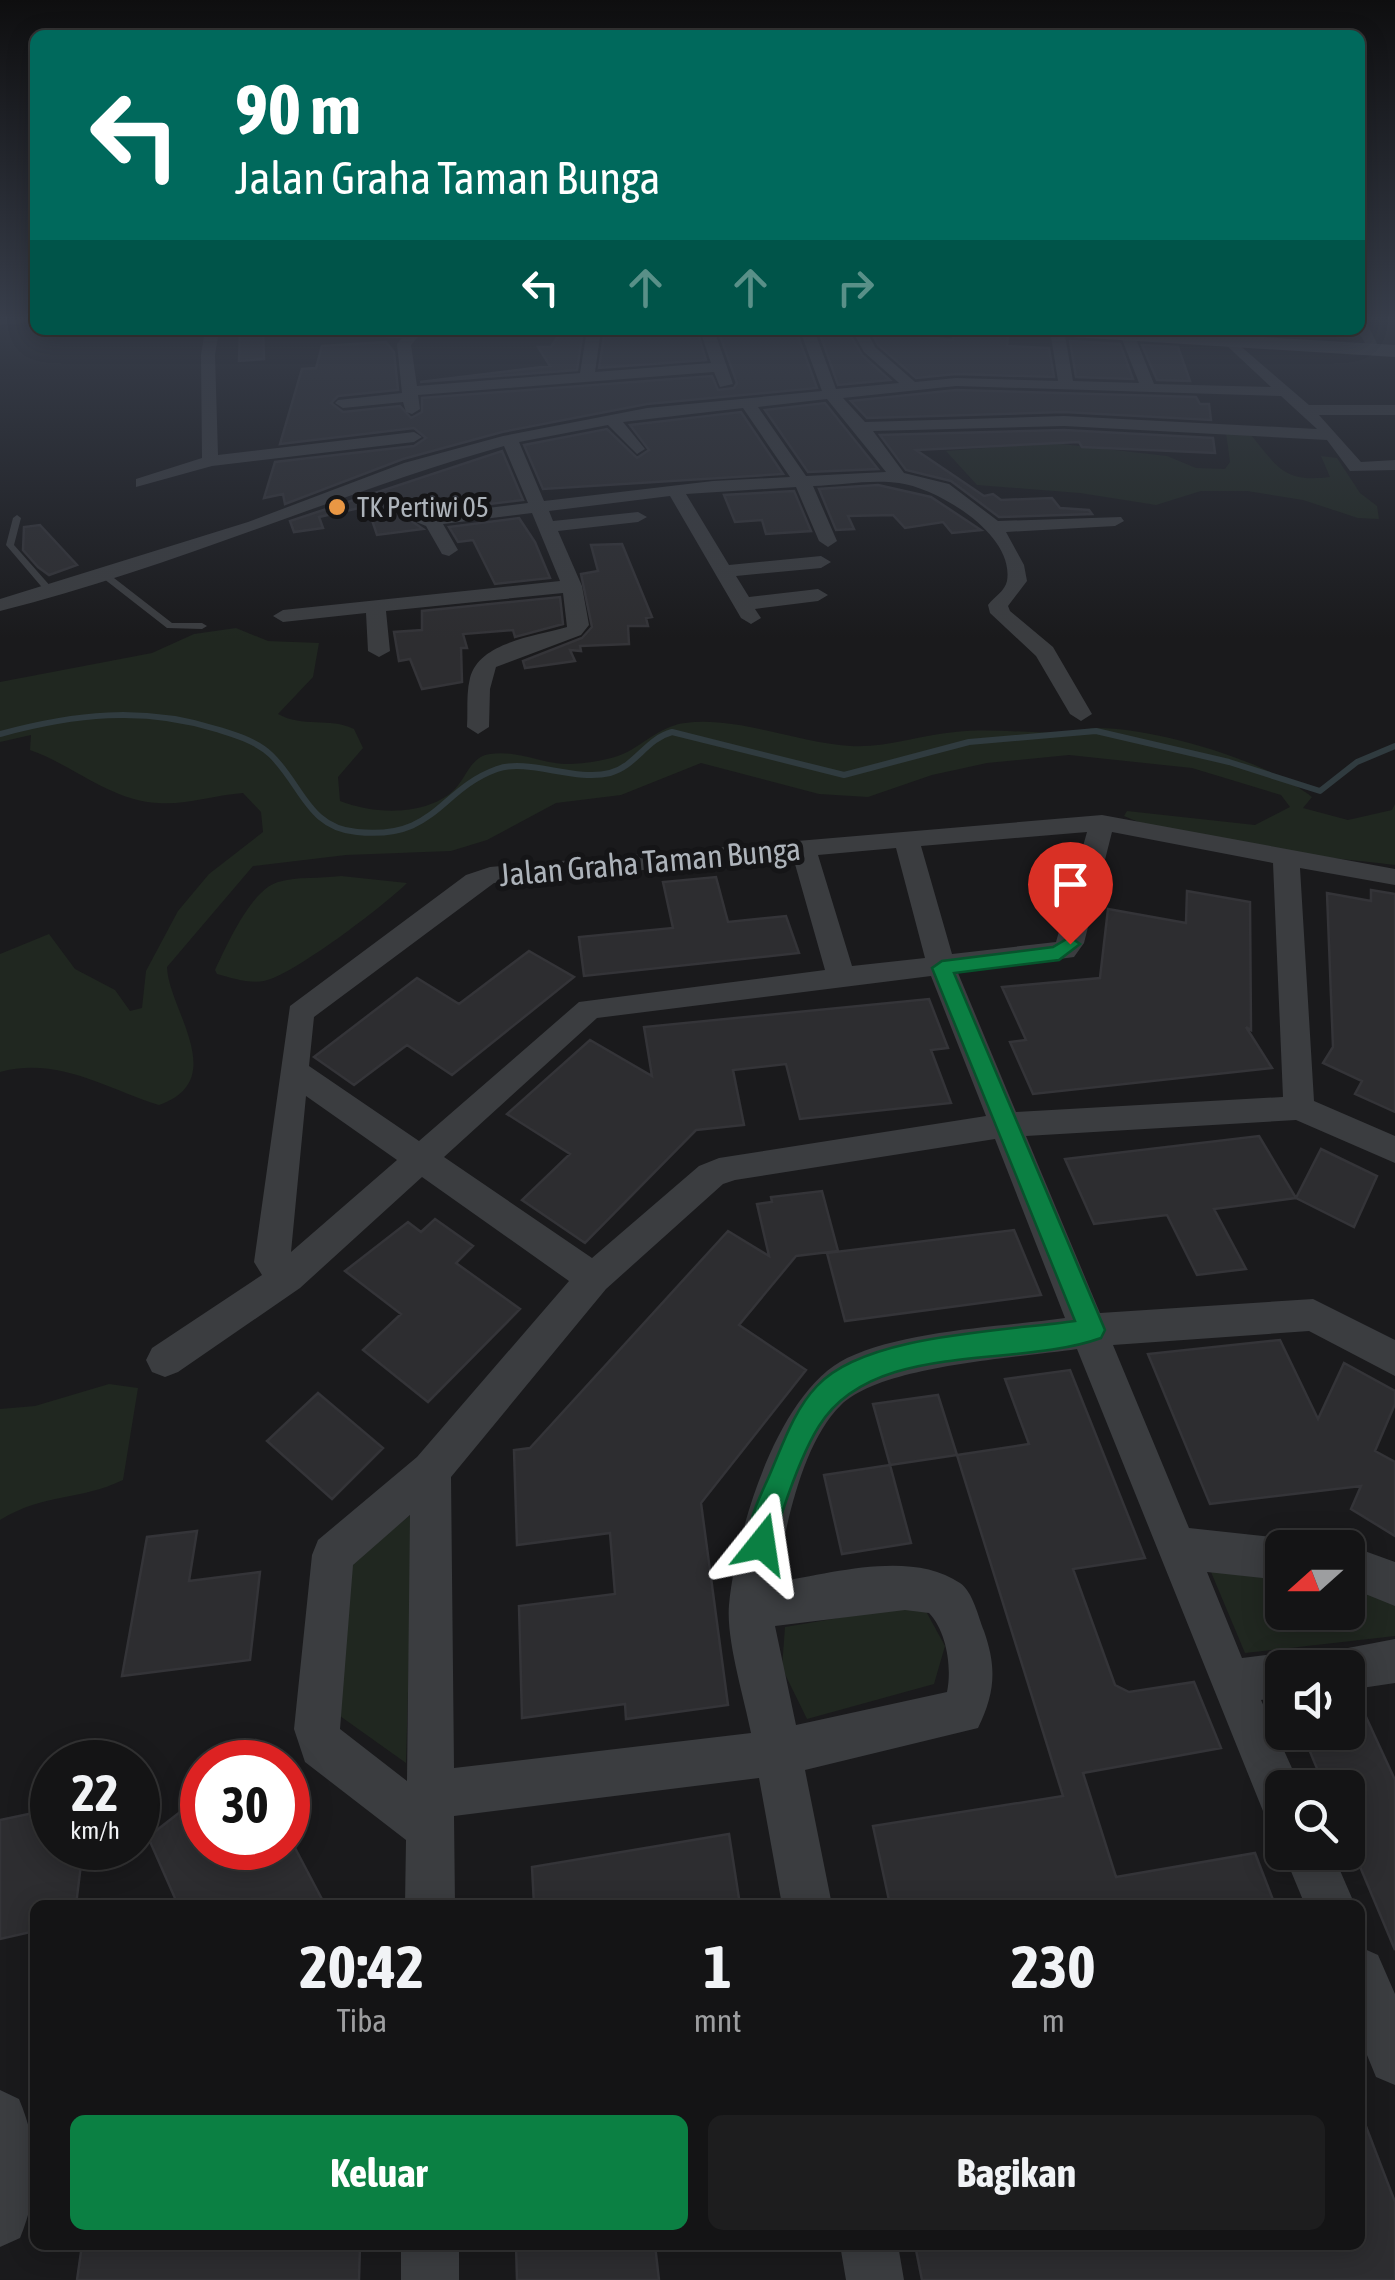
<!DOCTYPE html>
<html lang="id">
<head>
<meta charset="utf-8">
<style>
	body { margin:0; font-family:"Asap Condensed",sans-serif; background:#1d1d1e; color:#f1f3f6; height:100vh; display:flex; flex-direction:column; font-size:38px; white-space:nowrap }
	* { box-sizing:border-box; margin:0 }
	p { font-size:32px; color:#9d9ea0 }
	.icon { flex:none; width:55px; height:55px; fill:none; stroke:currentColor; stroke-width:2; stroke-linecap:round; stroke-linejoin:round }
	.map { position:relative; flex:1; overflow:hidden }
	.panel { position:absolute; left:30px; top:1900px; width:1335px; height:350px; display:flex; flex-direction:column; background:#141415; border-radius:15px; box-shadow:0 5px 25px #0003,0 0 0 2px #333334 }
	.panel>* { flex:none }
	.guide { position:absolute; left:30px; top:30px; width:1335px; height:305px; border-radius:15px; box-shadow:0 5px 25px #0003,0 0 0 2px #333334; background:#00695c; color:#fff; overflow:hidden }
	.needle { width:65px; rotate:249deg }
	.buttons { position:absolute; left:1265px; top:1530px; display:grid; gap:20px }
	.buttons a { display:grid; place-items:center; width:100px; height:100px; border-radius:15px; background:#141415; box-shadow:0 5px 25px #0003,0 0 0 2px #333334; font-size:50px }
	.speed { position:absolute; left:30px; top:1740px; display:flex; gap:20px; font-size:50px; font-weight:700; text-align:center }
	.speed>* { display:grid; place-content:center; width:130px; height:130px; border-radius:50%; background:#141415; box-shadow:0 5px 25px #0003,0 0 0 2px #333334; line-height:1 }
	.speed small { font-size:25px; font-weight:400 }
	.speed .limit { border:15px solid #d22; background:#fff; color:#111 }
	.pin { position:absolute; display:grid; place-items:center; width:85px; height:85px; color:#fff; margin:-102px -42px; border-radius:50% 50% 50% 0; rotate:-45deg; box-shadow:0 0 10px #0007 }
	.pin .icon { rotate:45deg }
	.me { position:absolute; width:110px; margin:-55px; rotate:15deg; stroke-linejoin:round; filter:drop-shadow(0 0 8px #0008) }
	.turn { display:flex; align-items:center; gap:35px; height:210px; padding:0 40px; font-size:45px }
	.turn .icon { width:130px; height:130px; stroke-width:2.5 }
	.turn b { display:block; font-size:70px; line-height:85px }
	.lanes { display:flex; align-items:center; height:95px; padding:0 40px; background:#0003; justify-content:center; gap:50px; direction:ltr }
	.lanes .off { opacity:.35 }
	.eta { display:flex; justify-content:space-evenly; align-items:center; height:170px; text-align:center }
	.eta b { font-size:60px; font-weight:700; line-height:70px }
	.primary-button { display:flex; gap:20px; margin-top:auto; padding:20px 40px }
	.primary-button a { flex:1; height:115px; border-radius:15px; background:#0b8043; color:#fff; font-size:40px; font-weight:700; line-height:115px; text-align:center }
	.primary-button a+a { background:#1d1d1e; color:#f1f3f6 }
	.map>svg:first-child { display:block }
	.green { fill:#202720 }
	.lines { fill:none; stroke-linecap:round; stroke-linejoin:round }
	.stream { stroke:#303b3f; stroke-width:6 }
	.building { fill:#2d2d30; stroke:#343438; stroke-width:2.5 }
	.lane { fill:#3b3d40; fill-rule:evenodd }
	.street { fill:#3b3d40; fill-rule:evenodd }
	.secondary { fill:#494c50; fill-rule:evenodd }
	.route { fill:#0b8043; stroke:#07532c; stroke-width:2.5 }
	.poi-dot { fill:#e99744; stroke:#151517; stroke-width:4 }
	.labels { text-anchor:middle; stroke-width:10; stroke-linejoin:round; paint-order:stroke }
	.far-poi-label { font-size:28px; fill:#adb3ba; stroke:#151517; text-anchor:start }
	.street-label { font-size:32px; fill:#adb3ba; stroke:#151517 }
</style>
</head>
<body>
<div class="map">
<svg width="1395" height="2280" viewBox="0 0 1395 2280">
	<rect width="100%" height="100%" fill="#1a1a1c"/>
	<!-- green -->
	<path class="green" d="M 1226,433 L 1251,435 C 1277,466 1283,483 1330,477 L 1321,456 L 1337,458 L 1360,493 L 1377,506 L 1379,519 L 1358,518 L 1303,500 L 1247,491 L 1201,491 L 1156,505 L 1080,493 L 977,485 L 946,451 L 1053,443 L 1167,456 L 1196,468 L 1225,469 L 1230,462 Z
		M 236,628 L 268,641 L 319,643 L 313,677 L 278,714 C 303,728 329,717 354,729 L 363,748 L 338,777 L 340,801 C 373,814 425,817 454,790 C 467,777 470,757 490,754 C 517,750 539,763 565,764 C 585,764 614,760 631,750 C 648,740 665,725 685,723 C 738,716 797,743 850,746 C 887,748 919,735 955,732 C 990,728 1026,733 1061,733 C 1074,733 1086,728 1098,728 C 1156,728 1268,761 1312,797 L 1303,808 L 1348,820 L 1392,810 L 1395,804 L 1395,865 C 1310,854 1202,851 1124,816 L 1127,811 L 1255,825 L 1290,807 L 1281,795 L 1192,768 L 1069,755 L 987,763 L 932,775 L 868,797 L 819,794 L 701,763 L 621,795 L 556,803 L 487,840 L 451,851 L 346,855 L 253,866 L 167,967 C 168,1009 231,1080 159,1105 C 107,1089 58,1056 0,1072 L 0,954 L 49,934 L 75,969 L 115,990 L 130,1011 L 142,1008 L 146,971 L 178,911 L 209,874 L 263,832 L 261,812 L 243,793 C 216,795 186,805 158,803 C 111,801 73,765 30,750 L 31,735 L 0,742 L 0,682 L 152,653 L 194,634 Z
		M 341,876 L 407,883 C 385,905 292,976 264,981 C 249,984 232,978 217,974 L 215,970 C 227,945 251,890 278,882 C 298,876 320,879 341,876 Z
		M 109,1384 L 138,1388 L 123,1480 C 79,1501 44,1493 0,1520 L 0,1409 L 35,1406 Z
		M 413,1513 L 406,1763 L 340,1716 L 351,1563 Z
		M 1282,1570 L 1282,1612 L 1348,1612 L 1348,1575 L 1366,1579 L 1395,1601 L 1395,1636 L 1245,1653 L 1211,1572 Z
		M 922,1604 L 945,1646 L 934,1684 L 807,1719 L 782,1668 L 785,1627 Z"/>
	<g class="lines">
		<!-- stream -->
		<path class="stream" d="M 0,734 C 74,714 142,706 216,729 C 235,735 257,741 271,755 C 302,785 308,828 357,832 C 436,840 439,790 497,769 C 528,758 575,782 610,773 C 636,766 646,739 672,732 L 844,775 L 969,742 L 1096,731 L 1229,762 L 1320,791 L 1357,762 L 1395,746"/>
	</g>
	<!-- building -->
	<path class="building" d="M 240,330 L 263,330 L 264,359 L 239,361 Z
		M 562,330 L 583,330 L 577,370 L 420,382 L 550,366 L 538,347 L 551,347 Z
		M 605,330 L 697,330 L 706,360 L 599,368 Z
		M 718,330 L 796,331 L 817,388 L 647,404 L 502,432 L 403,459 L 285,504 L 283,494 L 264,498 L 275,462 L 414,446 L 426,438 L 414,428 L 280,444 L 302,369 L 316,368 L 322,346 L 386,342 L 394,352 L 398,390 L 338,396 L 331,403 L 343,412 L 400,406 L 411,418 L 422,412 L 422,398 L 712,376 L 718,390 L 734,388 L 737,383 Z
		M 819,331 L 849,333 L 862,355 L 890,380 L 838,385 Z
		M 871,331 L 953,340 L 954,333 L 1008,335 L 1007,346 L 1049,348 L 1054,377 L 956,374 L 916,378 L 878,345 Z
		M 1070,341 L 1120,344 L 1133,379 L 1076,377 Z
		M 1142,345 L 1178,347 L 1190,381 L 1157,380 Z
		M 956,390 L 1196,397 L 1200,404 L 1209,404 L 1211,420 L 1064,412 L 867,418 L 851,401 Z
		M 825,403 L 878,469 L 808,472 L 765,410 Z
		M 741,412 L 783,474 L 543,489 L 524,445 L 607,429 L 637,458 L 649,450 L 630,425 Z
		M 1064,430 L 1213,438 L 1215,453 L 1082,447 L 1079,442 L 916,450 L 984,496 L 993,494 L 1001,500 L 1052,498 L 1060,508 L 1089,510 L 1092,514 L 999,517 L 951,481 L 906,470 L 880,435 Z
		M 502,451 L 523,500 L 423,512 L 410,520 L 423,529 L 377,535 L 369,511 L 359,508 L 319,517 L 323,528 L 294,532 L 290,521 Z
		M 878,485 L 931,497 L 981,530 L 952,533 L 943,522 L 905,528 L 893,515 L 848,516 L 854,529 L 836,530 L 819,489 Z
		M 794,491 L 811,531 L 766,534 L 762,520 L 735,522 L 724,495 Z
		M 519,518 L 535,542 L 550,578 L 495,584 L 473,540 L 458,542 L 449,527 Z
		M 40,525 L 77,565 L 49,575 L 38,567 L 23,550 L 24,527 Z
		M 622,544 L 652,617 L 646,618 L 648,626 L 628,626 L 629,644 L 580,646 L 581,651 L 570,650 L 575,661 L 525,668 L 523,661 L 582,638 L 592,627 L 581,574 L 598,571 L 591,545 Z
		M 560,597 L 563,624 L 515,637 L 513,630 L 463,634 L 467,648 L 461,648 L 462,682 L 422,689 L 410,659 L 399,661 L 394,632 L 422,630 L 422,611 Z
		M 716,877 L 728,922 L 786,916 L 799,953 L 584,976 L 579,937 L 673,928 L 663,882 Z
		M 1371,890 L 1395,894 L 1395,1112 L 1355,1094 L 1362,1081 L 1323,1063 L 1333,1047 L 1327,893 L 1371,901 Z
		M 1187,891 L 1250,902 L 1251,1030 L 1246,1027 L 1272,1068 L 1033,1094 L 1010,1042 L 1026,1040 L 1002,987 L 1100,978 L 1108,909 L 1186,923 Z
		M 529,951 L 574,977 L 452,1075 L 407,1045 L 354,1085 L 314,1057 L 417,978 L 459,1004 Z
		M 929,999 L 948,1048 L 931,1050 L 951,1103 L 800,1119 L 786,1064 L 733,1070 L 744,1125 L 696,1130 L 585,1243 L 522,1200 L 570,1154 L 507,1114 L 590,1040 L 652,1076 L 644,1027 Z
		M 1259,1136 L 1296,1198 L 1214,1209 L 1246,1269 L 1197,1275 L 1167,1215 L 1094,1224 L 1065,1159 Z
		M 1321,1149 L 1377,1176 L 1354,1227 L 1296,1198 Z
		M 822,1191 L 838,1251 L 796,1256 L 739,1325 L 806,1370 L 701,1503 L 728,1705 L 626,1719 L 625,1704 L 522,1718 L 519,1606 L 615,1594 L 610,1533 L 517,1545 L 514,1450 L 530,1448 L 728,1231 L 769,1256 L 757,1204 L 772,1202 L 771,1197 Z
		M 435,1219 L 473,1246 L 456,1263 L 520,1309 L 428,1402 L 363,1350 L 401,1314 L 345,1271 L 408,1222 L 421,1232 Z
		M 1014,1230 L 1041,1295 L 845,1321 L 827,1253 Z
		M 1280,1340 L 1318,1419 L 1344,1363 L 1395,1391 L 1395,1404 L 1375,1451 L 1395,1462 L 1395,1536 L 1351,1509 L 1361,1486 L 1210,1504 L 1148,1354 Z
		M 1070,1370 L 1145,1558 L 1073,1569 L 1115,1685 L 1129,1692 L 1194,1682 L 1221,1748 L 1083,1773 L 1116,1877 L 1255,1853 L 1275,1905 L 890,1905 L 873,1826 L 1063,1796 L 957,1455 L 1029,1444 L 1005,1379 Z
		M 318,1393 L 383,1448 L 332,1499 L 267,1441 Z
		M 938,1395 L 957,1455 L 890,1465 L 911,1543 L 842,1554 L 824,1475 L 890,1465 L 873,1404 Z
		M 197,1531 L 189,1581 L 260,1572 L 250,1660 L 122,1676 L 147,1537 Z
		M 1348,1693 L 1355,1693 L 1395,1780 L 1395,1950 L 1348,1838 L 1348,1788 L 1325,1788 L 1302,1732 L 1348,1732 Z
		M 202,1795 L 202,1848 L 295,1848 L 325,1905 L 178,1905 L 148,1837 Z
		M 52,1809 L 52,1848 L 83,1848 L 76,1905 L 35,1905 L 35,1931 L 0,1939 L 0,1820 Z
		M 729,1834 L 740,1905 L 534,1905 L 532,1867 Z
		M 1362,2116 L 1395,2202 L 1395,2280 L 922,2280 L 915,2245 L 1360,2245 Z
		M 82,2245 L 360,2245 L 359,2280 L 77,2280 Z
		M 516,2245 L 655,2245 L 659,2280 L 517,2280 Z"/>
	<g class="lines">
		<!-- lane -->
		<path class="lane" d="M 17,515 L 21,518 L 14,545 L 52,588 L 52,592 L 46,592 L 6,545 L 13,518 Z
			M 99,571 L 105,571 L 172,623 L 202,623 L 207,626 L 202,629 L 167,628 L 99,575 Z"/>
		<!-- street -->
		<path class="street" d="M 0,319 L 35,319 L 35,322 L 0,325 Z
			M 1360,319 L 1367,323 L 1381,352 L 1369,349 L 1357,330 Z
			M 205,330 L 219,330 L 215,355 L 218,455 L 414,432 L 422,437 L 414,442 L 212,466 L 136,487 L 136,479 L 202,458 L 201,355 Z
			M 308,330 L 424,330 L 411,345 L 417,386 L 580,373 L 587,330 L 601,330 L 595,372 L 711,363 L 700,330 L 714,330 L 733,384 L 720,387 L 714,372 L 418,395 L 420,409 L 412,414 L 406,412 L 403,402 L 343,408 L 335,403 L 338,400 L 402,393 L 397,344 L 402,338 L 315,334 Z
			M 800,330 L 814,330 L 836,389 L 899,383 L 864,352 L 852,330 L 866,330 L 875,347 L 915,382 L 956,378 L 1058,381 L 1050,330 L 1064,330 L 1073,381 L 1139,383 L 1120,334 L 1128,330 L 1134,334 L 1154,384 L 1271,387 L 1225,344 L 1230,337 L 1309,405 L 1395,405 L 1395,415 L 1319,415 L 1361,462 L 1395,460 L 1395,470 L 1350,471 L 1327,440 L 1064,426 L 873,431 L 904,473 L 949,484 L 998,521 L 1121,517 L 1124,521 L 1115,526 L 1006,532 L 1024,565 L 1027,581 L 1008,606 L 1010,611 L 1053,647 L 1092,714 L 1081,721 L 1070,714 L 1036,656 L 990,613 L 988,605 C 994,597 1005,591 1007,581 C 1015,534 937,488 899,483 C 872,479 840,485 813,486 L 837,541 L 828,547 L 819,541 L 796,487 L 686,494 L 729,565 L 821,556 L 831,562 L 821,568 L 736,576 L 749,597 L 818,589 L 828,595 L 818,601 L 755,609 L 761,618 L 751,624 L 741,618 L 670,496 L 549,511 L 553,521 L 638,512 L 647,517 L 638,522 L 558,531 L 582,586 L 589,625 L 581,635 L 496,667 L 490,689 L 489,727 L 478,734 L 467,727 C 468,711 466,694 470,678 C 479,642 536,636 567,627 L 563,593 L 386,611 L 390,651 L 379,657 L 368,651 L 366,613 L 283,622 L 273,616 L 283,610 L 560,581 L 532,513 L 443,524 L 458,550 L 449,556 L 442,554 L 426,526 L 414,521 L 423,516 L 528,503 L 504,446 C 334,494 172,568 0,611 L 0,599 L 248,522 L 404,463 L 503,436 L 647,408 L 822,391 ZM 956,386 L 1281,396 L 1317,429 L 1064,416 L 865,422 L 843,398 ZM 827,399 L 886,472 L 806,476 L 758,407 ZM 743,408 L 790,477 L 713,481 L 544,501 L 519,442 L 608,425 L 637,454 L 645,449 L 623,422 Z
			M 1102,815 L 1395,869 L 1395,885 L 1300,868 L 1314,1101 L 1395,1136 L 1395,1163 L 1296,1120 L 1026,1136 L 1100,1313 L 1313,1299 L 1395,1340 L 1395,1376 L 1309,1331 L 1113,1345 L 1189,1528 L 1282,1538 L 1298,1548 L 1282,1548 L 1282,1580 L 1207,1572 L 1242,1658 L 1282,1653 L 1298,1659 L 1301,1668 L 1282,1668 L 1282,1697 L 1261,1700 L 1301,1788 L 1282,1788 L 1282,1823 L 1265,1816 L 1077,1349 C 1018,1358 882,1365 841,1405 C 801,1444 785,1530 776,1582 C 829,1574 911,1549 960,1583 C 973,1592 978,1616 984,1631 C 997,1668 995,1693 978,1728 L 805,1770 L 832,1905 L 782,1905 L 759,1778 L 454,1816 L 455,1905 L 405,1905 L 406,1840 L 305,1762 L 294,1729 L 312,1555 L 318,1540 L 417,1457 L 569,1281 L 422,1177 L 300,1288 L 178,1372 L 165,1377 L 152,1372 L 146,1360 L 152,1348 L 262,1275 L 254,1262 L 290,1006 L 466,875 L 490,867 ZM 1087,832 L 1056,942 L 952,954 L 921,846 ZM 1112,832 L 1273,863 L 1283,1097 L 1016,1112 L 958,973 L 1074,957 L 1084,943 ZM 896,848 L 925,958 L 852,966 L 818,855 ZM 793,857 L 825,970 L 579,1002 L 419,1141 L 309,1066 L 314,1017 L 494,883 ZM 931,976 L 986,1116 L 719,1158 L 699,1166 L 592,1258 L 444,1157 L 597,1018 ZM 306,1096 L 397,1160 L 291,1252 ZM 995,1139 L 1065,1318 C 999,1327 906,1330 847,1358 C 777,1392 736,1532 729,1605 C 726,1640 744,1697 751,1733 L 454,1768 L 451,1477 L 606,1289 L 723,1184 L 735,1180 ZM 410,1515 L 407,1781 L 340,1729 L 353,1565 ZM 905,1610 L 929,1613 C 947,1632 952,1668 947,1692 L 796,1725 L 775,1626 Z
			M 1348,1545 L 1395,1562 L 1395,1606 L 1348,1587 L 1348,1548 L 1342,1548 Z
			M 1395,1639 L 1395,1683 L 1348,1690 L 1348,1668 L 1321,1668 L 1327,1652 Z
			M 1283,1852 L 1332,1852 L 1355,1905 L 1305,1905 Z
			M 1360,1947 L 1378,1955 L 1395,1994 L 1395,2085 L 1376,2077 L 1360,2038 Z
			M 0,2090 L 19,2099 C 39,2146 40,2190 20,2238 L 0,2247 Z
			M 401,2245 L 459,2245 L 459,2280 L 401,2280 Z
			M 840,2245 L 898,2245 L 904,2280 L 846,2280 Z"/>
		<!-- secondary -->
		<path class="secondary" d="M 1046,330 L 1149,330 L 1395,345 L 1395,357 L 1056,336 Z"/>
	</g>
	<!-- sky -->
	<linearGradient id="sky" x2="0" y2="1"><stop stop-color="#0e0e0f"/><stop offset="0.5" stop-color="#383e4b"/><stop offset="1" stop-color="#383e4b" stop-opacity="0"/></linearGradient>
	<rect width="1395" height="638" fill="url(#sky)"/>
	<!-- route -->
	<path class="route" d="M 1070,937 L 1080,944 L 1059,960 L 954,973 L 1105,1330 L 1101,1338 C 1016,1369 873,1339 819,1426 C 804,1450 792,1483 783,1510 C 778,1525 778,1540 772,1555 L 762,1559 L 752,1555 C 741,1529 760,1498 770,1474 C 783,1444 794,1410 817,1386 C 865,1334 1007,1331 1075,1321 L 932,968 L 942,961 L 1053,947 Z"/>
	<!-- markers -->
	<circle class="poi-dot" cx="337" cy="507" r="10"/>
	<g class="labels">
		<!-- far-poi labels -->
		<g class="far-poi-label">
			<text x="357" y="517">TK Pertiwi 05</text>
		</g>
		<!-- street labels -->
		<g class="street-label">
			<text transform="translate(650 862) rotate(-5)" y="11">Jalan Graha Taman Bunga</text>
		</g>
	</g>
</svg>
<div class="buttons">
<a><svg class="needle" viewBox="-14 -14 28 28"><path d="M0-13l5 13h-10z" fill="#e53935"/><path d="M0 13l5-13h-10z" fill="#9d9ea0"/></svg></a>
<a><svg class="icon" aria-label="sound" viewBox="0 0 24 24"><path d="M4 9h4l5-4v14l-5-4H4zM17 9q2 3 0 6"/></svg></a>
<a><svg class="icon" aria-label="search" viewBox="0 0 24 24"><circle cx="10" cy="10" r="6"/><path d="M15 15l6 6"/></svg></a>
</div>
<div class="speed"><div>22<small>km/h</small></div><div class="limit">30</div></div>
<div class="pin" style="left:1070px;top:944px;background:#d93025"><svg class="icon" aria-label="arrive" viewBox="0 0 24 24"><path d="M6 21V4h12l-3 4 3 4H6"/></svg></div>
<svg class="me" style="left:762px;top:1544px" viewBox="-20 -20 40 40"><path d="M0-17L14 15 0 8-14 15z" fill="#0b8043" stroke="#fff" stroke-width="4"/></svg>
<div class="guide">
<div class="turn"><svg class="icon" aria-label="left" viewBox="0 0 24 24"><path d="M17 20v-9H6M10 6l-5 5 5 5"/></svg><div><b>90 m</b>Jalan Graha Taman Bunga</div></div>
<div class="lanes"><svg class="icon" aria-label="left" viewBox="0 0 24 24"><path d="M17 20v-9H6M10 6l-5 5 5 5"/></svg><svg class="icon off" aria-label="ahead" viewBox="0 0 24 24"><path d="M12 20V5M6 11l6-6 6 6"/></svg><svg class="icon off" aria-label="ahead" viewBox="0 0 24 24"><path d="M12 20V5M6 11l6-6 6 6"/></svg><svg class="icon off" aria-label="right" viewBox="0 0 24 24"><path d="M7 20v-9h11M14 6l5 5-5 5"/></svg></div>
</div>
<section class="panel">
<div class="eta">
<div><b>20:42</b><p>Tiba</p></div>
<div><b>1</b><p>mnt</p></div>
<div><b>230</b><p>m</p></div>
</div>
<div class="primary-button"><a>Keluar</a><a>Bagikan</a></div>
</section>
</div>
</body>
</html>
